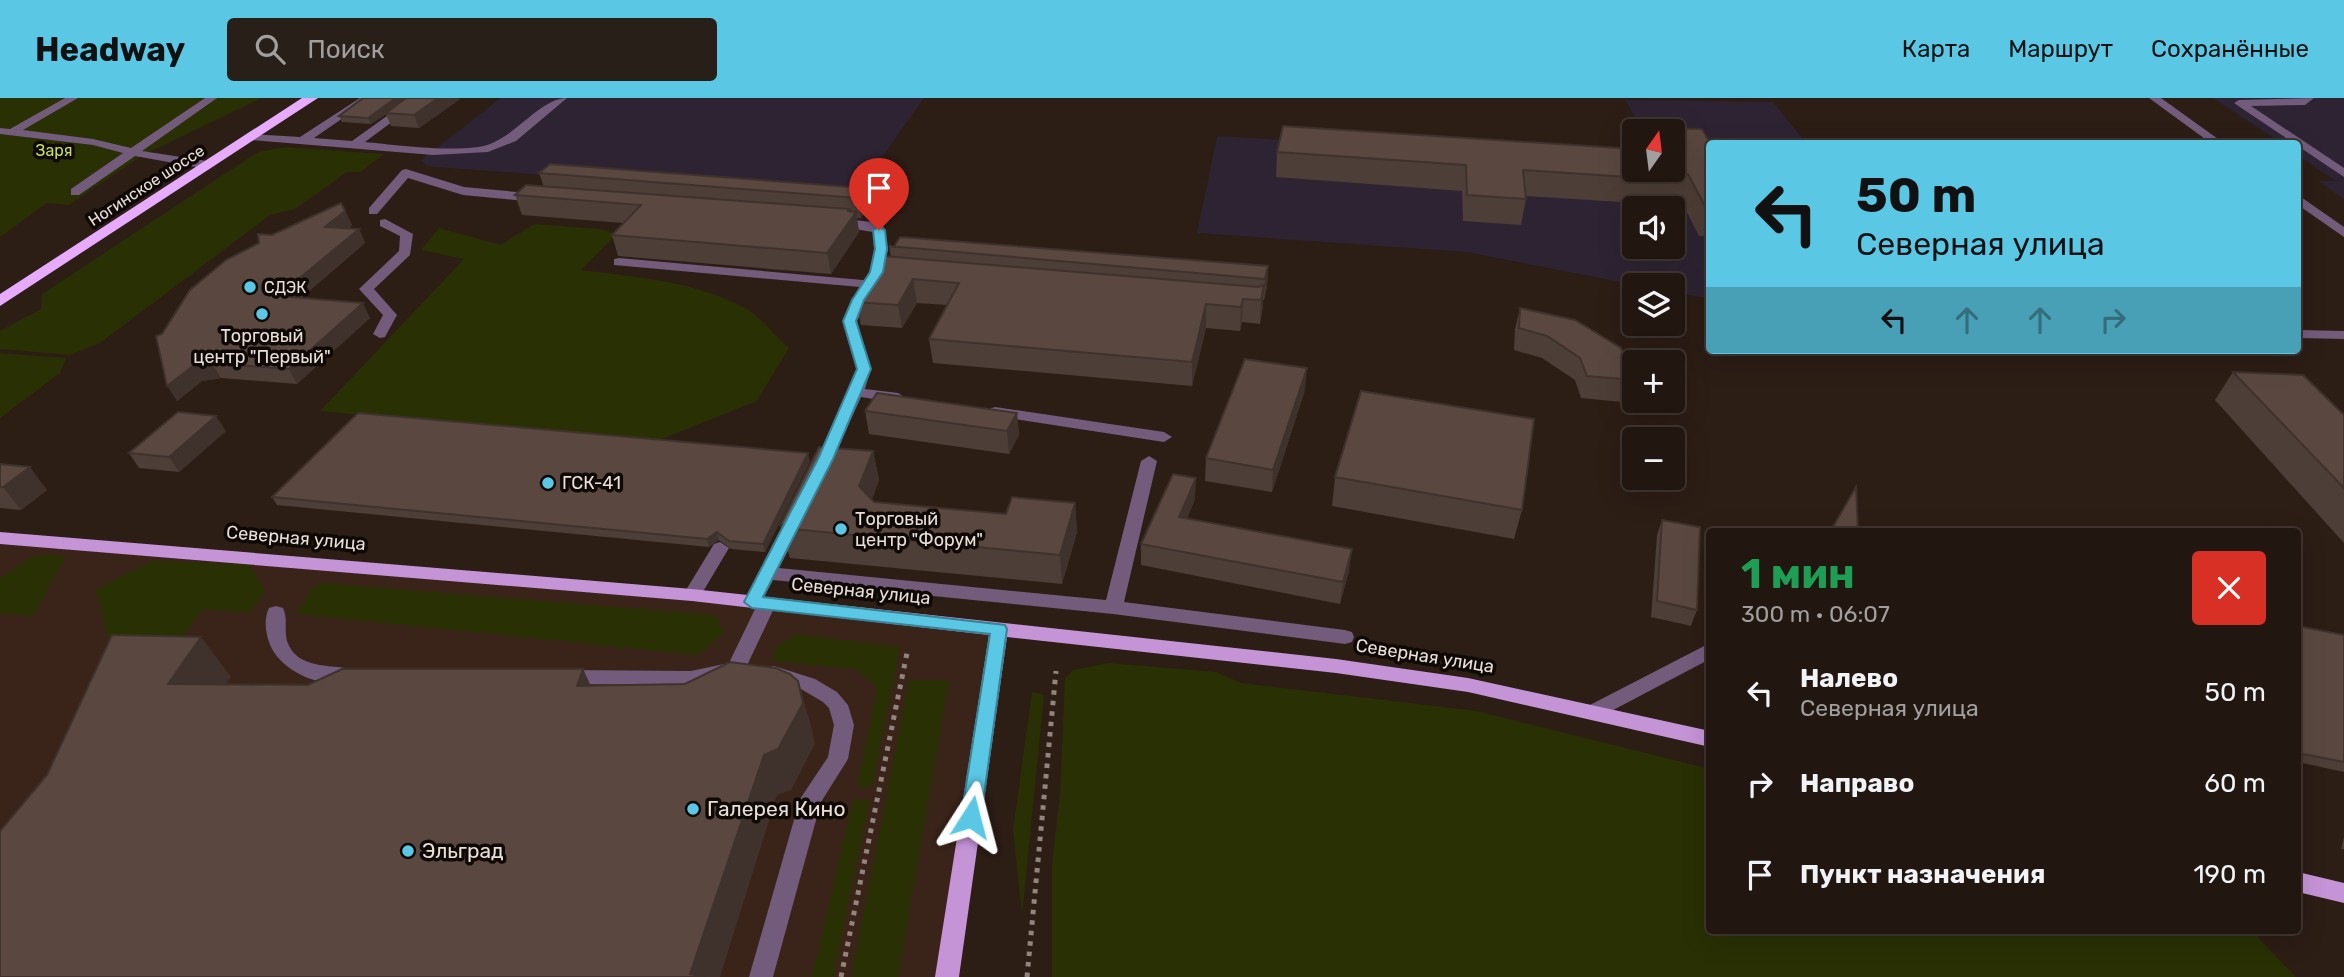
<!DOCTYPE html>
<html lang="ru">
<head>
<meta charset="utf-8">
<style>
	body { margin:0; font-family:Rubik,sans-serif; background:#291f19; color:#f1f3f6; height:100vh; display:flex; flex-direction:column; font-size:26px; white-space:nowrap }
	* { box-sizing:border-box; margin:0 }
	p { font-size:23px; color:#a29f9f }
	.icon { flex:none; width:38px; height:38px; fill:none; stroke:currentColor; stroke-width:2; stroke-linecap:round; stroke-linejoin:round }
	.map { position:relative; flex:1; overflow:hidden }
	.details { position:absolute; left:1706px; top:430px; width:595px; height:406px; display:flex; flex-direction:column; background:#211610; border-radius:7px; box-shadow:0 7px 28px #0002,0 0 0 2px #3e3530 }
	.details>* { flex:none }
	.guide { position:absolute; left:1706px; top:42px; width:595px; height:214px; border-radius:7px; box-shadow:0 7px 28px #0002,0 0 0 2px #3e3530; background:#5ac8e5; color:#111; overflow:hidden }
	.needle { width:46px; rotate:14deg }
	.buttons { position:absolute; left:1622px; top:21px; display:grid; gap:14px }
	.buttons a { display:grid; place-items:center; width:63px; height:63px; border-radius:7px; background:#211610; box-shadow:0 7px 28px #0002,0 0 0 2px #3e3530; font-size:35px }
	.pin { position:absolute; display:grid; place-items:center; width:60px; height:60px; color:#fff; margin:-72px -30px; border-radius:50% 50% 50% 0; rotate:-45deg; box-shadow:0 0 7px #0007 }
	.pin .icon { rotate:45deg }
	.me { position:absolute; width:77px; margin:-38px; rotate:9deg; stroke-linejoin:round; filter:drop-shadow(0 0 5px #0008) }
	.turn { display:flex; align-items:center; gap:24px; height:147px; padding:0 35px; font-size:32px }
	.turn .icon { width:91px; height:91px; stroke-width:2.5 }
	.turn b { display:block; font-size:49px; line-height:60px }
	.lanes { display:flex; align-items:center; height:66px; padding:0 35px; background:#0003; justify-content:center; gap:35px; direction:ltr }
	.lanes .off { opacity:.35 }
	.round { display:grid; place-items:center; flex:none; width:74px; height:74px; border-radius:7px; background:#291f19 }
	.summary { display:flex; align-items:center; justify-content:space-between; height:119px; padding:0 35px }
	h1 { font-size:42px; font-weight:700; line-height:52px; color:#1e9e55 }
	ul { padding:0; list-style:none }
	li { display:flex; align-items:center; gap:21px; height:91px; padding:0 35px }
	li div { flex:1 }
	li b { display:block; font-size:26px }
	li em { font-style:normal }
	header { display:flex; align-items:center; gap:42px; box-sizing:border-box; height:98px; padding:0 35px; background:#5ac8e5; color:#111 }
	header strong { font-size:33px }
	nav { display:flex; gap:38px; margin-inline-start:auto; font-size:24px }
	.search { width:490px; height:63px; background:#291f19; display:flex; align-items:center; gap:18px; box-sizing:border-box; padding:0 24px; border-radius:7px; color:#a29f9f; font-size:26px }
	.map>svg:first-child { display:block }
	.built { fill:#3a241a }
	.industrial { fill:#2e2332; fill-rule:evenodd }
	.green { fill:#293004 }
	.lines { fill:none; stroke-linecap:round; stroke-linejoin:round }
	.path { stroke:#92857f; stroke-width:5; stroke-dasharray:4.5 6; stroke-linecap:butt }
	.minor { fill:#725b7b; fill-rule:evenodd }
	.major { fill:#c594d7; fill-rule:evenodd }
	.highway { fill:#e6abfc; fill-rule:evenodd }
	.wall { fill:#4d3e37 }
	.shaded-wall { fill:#3f322d }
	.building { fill:#5a4840; stroke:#3f322d; stroke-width:2 }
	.route { fill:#5ac8e5; stroke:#3a8295; stroke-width:2 }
	.poi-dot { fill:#5ac8e5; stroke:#0f0906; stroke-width:2.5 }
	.labels { text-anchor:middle; stroke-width:7; stroke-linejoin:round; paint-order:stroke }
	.far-park-label { font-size:16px; fill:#c8df5c; stroke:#0f0906 }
	.far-street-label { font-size:16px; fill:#e9ded9; stroke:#0f0906 }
	.far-poi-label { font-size:16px; fill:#e9ded9; stroke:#0f0906; text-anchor:start }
	.poi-label { font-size:18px; fill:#e9ded9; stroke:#0f0906; text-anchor:start }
	.street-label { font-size:18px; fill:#e9ded9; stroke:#0f0906 }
	.near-poi-label { font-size:21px; fill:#e9ded9; stroke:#0f0906; text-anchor:start }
</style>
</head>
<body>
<header>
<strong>Headway</strong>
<div class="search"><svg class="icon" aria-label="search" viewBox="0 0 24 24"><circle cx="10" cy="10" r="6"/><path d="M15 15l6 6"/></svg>Поиск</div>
<nav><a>Карта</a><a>Маршрут</a><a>Сохранённые</a></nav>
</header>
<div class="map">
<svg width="2344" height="879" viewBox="0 0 2344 879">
	<rect width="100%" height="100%" fill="#2c1d15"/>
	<!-- built -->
	<path class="built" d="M 0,440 L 110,447 L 999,531 L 947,879 L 0,879 Z"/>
	<!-- industrial -->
	<path class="industrial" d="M 501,0 L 924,0 L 853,100 L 436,69 L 426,67 L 421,62 Z
		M 2213,0 L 2344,0 L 2344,101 L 2318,83 L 2336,83 L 2298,57 L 2298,46 L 2281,45 Z
		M 1625,2 L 1773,4 L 1806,45 L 1710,46 L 1710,201 L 1673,194 L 1673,187 L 1636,187 L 1467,154 L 1197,135 L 1217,38 L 1634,63 L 1634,72 L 1673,72 L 1673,33 L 1643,33 ZM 1634,110 L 1673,110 L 1673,149 L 1634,149 Z"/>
	<!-- green -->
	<path class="green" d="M 0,0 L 262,0 L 143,57 L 69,107 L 47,105 L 0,139 Z
		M 286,49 L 384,56 L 361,74 L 347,74 L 295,111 L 270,117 L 100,245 L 70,257 L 0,251 L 0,233 L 41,211 L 42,196 L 258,54 Z
		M 534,126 L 601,131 L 617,136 L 581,172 C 635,179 696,183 745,210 C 761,219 775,238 789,250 L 757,303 L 652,345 L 320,313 L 464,161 L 421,152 L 439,130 L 501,147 Z
		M 0,255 L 66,260 L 60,275 L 0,320 Z
		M 35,457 L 66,458 L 33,518 L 0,515 L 0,480 Z
		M 152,463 L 249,466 L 265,492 L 251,514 L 203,511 L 165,564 L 117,579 L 96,491 Z
		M 322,485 L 715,517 L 725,534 L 699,557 L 296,516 L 312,490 Z
		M 797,536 L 900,549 L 872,689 L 857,689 L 877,590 L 856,571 L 773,563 L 775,549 Z
		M 1109,565 L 1216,574 L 1241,585 L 1477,613 L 1710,671 L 1710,833 L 2252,833 L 2296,879 L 1052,879 L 1052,766 L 1060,696 L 1065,580 L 1073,572 Z
		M 909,582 L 949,582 L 898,879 L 851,879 Z
		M 1032,594 L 1044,597 L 1022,818 L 1013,732 Z
		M 853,701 L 870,702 L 833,879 L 812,879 Z"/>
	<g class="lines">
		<!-- path -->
		<path class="path" d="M 841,879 L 907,555
			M 1027,879 L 1056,573"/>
		<!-- minor -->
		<path class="minor" d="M 65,0 L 78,0 L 23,32 L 93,41 L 131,50 L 205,0 L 217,0 L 142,53 L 207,63 L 213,67 L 207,71 L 135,58 L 79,97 L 71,97 L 71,91 L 123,55 L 93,47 L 0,36 L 0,30 L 10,31 Z
			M 360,0 L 372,0 L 314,40 L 352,43 L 412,0 L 424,0 L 365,44 C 395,47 464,56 490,46 C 517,36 542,0 567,0 L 516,43 L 488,54 L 433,57 L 251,42 L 245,39 L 251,36 L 300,39 Z
			M 2149,0 L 2161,0 L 2225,46 L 2212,46 Z
			M 2314,0 L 2305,7 L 2251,8 L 2344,70 L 2344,79 L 2234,5 L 2239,2 Z
			M 406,71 L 464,89 L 538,96 L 544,100 L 538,104 L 463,97 L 408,80 L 377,116 L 369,116 L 369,110 L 402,72 Z
			M 2298,97 L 2344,129 L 2344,139 L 2298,107 Z
			M 834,120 L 873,124 L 884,129 L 888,151 L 882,177 L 877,178 L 870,174 L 874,151 L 873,134 L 829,127 L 829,121 Z
			M 385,121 L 413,136 L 410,157 L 374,191 L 397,217 L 385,239 L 380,240 L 373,236 L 383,217 L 359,191 L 399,153 L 400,138 L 380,128 L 380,122 Z
			M 619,160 L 874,183 L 876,186 L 857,223 L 871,271 L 865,291 L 898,295 L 906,300 L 898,305 L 861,299 L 829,370 L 821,375 L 815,374 L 813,370 L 857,271 L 843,223 L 860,189 L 614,167 L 614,161 Z
			M 2298,232 L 2344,233 L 2344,241 L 2298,240 Z
			M 995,309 L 1164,334 L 1172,339 L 1164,344 L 989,317 L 987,314 L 989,311 Z
			M 1149,358 L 1157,363 L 1124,504 L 1345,532 L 1352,534 L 1354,539 L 1352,544 L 1345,546 L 1113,516 L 773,482 L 763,501 L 774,501 L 776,506 L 743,576 L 691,587 L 563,586 L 556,584 L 553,579 L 556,574 L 563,572 L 691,573 L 729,565 L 756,509 L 745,509 L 743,504 L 785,423 L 794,417 L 803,423 L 779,470 L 1106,502 L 1141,363 Z
			M 720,444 L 729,450 L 698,502 L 686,502 L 683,497 L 686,492 L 714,446 Z
			M 276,508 L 283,510 C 288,520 284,532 287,543 C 297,574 336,565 360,573 L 363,578 L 360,583 C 326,594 274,574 267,537 C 265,528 265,518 269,510 Z
			M 1710,545 L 1710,561 L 1600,619 L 1593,622 L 1586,619 L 1583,614 L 1586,609 Z
			M 774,568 L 815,581 L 837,594 L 848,607 L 854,627 L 848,661 L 821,704 L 773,879 L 749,879 L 800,701 L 828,659 L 834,627 L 829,610 L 823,604 L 801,591 L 767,580 L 764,575 L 767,570 Z"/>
		<!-- major -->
		<path class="major" d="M 0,434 L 692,491 L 1336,561 L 1468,580 L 1710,633 L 1710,649 L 1468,594 L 1336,575 L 1007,539 L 959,879 L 935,879 L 989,537 L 692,503 L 0,446 Z
			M 2298,774 L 2344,785 L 2344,805 L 2298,794 Z"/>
		<!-- highway -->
		<path class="highway" d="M 302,0 L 318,0 L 0,208 L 0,196 Z"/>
	</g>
	<!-- wall -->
	<path class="wall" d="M 363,0 L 459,0 L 460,1 L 419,30 L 391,28 L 386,16 L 371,26 L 342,24 L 339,18 Z
		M 1667,30 L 1710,46 L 1710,138 L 1699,138 L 1680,101 L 1637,100 L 1636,105 L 1526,98 L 1526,101 L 1521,127 L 1463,123 L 1462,93 L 1276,79 L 1277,54 L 1673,72 L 1673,33 L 1666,33 Z
		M 539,75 L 865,90 L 868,110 L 861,120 L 857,120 L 859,134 L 831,176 L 618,158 L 612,137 L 623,125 L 522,117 L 515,97 L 544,89 Z
		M 345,113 L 352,127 L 348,131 L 359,131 L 365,145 L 301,200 L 370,220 L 297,286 L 221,280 L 202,283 L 177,303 L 162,236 L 272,137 Z
		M 889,148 L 1268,168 L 1267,189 L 1264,202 L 1263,202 L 1260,226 L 1242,224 L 1240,233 L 1206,230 L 1192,288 L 933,265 L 929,241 L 947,207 L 917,205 L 902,230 L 861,227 L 855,200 L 891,159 Z
		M 1520,210 L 1634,276 L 1634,295 L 1632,305 L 1581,300 L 1575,282 L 1542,260 L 1514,252 L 1515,231 Z
		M 2233,274 L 2344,317 L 2344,445 L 2215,302 Z
		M 1305,292 L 1272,394 L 1205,383 L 1206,360 Z
		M 865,313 L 1017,315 L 1019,337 L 1009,356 L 869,336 Z
		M 226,333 L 179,374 L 139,370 L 129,355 Z
		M 873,353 L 879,382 L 872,401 L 874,404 L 1006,416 L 1075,405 L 1077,434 L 1062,486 L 790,460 L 780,427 Z
		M 810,363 L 765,454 L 731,451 L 719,442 L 709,449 L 277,407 L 272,399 Z
		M 0,366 L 47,392 L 21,412 L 0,410 Z
		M 1335,379 L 1522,412 L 1514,441 L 1332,408 Z
		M 1195,401 L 1187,420 L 1349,473 L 1340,506 L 1141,467 L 1141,446 Z
		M 1662,422 L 1697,512 L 1691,528 L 1651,519 L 1657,437 Z
		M 2298,528 L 2344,537 L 2344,674 L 2298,664 Z
		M 2344,739 L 2344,751 L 2341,751 Z"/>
	<!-- shaded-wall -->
	<path class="shaded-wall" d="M 396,0 L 407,0 L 371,26 L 368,20 Z
		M 438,0 L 459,0 L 460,1 L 419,30 L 414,17 Z
		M 865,90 L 868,110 L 861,120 L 857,100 Z
		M 850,111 L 851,120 L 856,114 L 859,134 L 831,176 L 827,155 Z
		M 345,113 L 352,127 L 332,143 L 325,129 Z
		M 359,131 L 365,145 L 286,212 L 278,198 Z
		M 1268,168 L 1267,189 L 1264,202 L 1265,181 Z
		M 913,181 L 917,205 L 902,230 L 898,207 Z
		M 1264,187 L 1263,210 L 1260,226 L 1261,202 Z
		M 1243,201 L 1242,224 L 1240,233 L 1241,209 Z
		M 363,205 L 370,220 L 297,286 L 289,271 Z
		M 1206,206 L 1206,230 L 1192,288 L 1192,264 Z
		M 212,265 L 221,280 L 202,283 L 177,303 L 167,288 L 193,268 Z
		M 1307,270 L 1305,292 L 1272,394 L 1273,372 Z
		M 1017,315 L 1019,337 L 1009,356 L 1007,333 Z
		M 216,318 L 226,333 L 179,374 L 169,359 Z
		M 873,353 L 879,382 L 866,417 L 859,388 Z
		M 808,355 L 810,363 L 765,454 L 763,446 Z
		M 30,369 L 47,392 L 21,412 L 3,389 Z
		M 1196,380 L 1195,401 L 1179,440 L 1179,419 Z
		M 1075,405 L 1077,434 L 1062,486 L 1060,457 Z
		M 717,434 L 719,442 L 709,449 L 707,441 Z
		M 1352,451 L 1349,473 L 1340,506 L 1343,484 Z
		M 201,539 L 231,579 L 199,627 L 168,586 Z
		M 583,571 L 602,612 L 577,588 Z
		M 798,583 L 810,624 L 815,646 L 791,692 L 777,697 L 720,879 L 692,879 L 690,876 L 764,657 Z"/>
	<!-- building -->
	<path class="building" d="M 363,0 L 396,0 L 368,20 L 339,18 Z
		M 406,0 L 438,0 L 414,17 L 386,15 Z
		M 1283,28 L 1634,51 L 1634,72 L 1673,72 L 1673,47 L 1676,47 L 1673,41 L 1673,33 L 1669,33 L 1667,30 L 1702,31 L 1711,46 L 1710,46 L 1710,112 L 1707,112 L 1688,76 L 1642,75 L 1643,80 L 1523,72 L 1526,101 L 1467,97 L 1466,67 L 1277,54 Z
		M 550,66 L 865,90 L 857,100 L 539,75 Z
		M 526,87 L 850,111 L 848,113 L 856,114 L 827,155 L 612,137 L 641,107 L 515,97 Z
		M 341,105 L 345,113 L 325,129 L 359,131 L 278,198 L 363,205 L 289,271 L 212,265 L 193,268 L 167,288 L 156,238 L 162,236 L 190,192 L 226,162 L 259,145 L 258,136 L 272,137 Z
		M 900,139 L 1268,168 L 1265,181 L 889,148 L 894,149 Z
		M 882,158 L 1258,189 L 1264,187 L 1261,202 L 1243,201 L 1241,209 L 1206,206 L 1192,264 L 929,241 L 959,185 L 913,181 L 898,207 L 856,204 L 855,200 Z
		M 1520,210 L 1575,222 L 1621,250 L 1634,276 L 1634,282 L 1587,278 L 1580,260 L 1547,238 L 1519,230 Z
		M 1245,261 L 1307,270 L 1273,372 L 1206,360 Z
		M 2233,274 L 2303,277 L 2344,317 L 2344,390 Z
		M 1361,293 L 1534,321 L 1522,412 L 1335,379 Z
		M 877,295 L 1017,315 L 1007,333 L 865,313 Z
		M 178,314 L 216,318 L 169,359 L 129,355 Z
		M 358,315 L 808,355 L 763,446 L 729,443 L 717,434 L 707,441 L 272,399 Z
		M 819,349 L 873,353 L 859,388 L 874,404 L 1006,416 L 1012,399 L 1075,405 L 1060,457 L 782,430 L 783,427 L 780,427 Z
		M 0,366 L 30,369 L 3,389 L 0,389 Z
		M 1173,376 L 1196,380 L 1179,419 L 1352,451 L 1343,484 L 1141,446 Z
		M 1856,389 L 1858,434 L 1830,434 Z
		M 1662,422 L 1700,429 L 1697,512 L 1657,503 Z
		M 2298,528 L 2344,537 L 2344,664 L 2298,655 Z
		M 112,537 L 201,539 L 168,586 L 308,587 L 342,571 L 583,571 L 577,588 L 685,586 L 730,564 L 776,570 L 790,576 L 798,583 L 803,605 L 778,651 L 764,657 L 690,876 L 704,879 L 0,879 L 0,733 L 47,677 Z"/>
	<!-- route -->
	<path class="route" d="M 879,129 L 885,132 L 887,151 L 883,174 L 864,202 L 856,223 L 871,271 L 833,361 L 763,499 L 1005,527 L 1007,531 L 981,719 L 978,725 L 971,727 L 964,725 L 961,719 L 990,536 L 752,510 L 744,504 L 818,361 L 857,271 L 843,223 L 852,202 L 870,174 L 875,151 L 873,132 Z"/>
	<!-- markers -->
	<g class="poi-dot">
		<circle cx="250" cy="189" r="7"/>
		<circle cx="262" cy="216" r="7"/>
		<circle cx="548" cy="385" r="7"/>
		<circle cx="841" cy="431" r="7"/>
		<circle cx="693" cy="711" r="7"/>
		<circle cx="408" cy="753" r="7"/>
	</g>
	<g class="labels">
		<!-- far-park labels -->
		<g class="far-park-label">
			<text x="54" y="58">Заря</text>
		</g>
		<!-- far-street labels -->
		<g class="far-street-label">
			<text transform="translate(146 87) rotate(-33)" y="6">Ногинское шоссе</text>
		</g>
		<!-- far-poi labels -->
		<g class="far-poi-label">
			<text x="264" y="195">СДЭК</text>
		</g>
		<!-- poi labels -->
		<g class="poi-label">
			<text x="262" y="244" text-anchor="middle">Торговый<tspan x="262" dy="21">центр "Первый"</tspan></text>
			<text x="562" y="391">ГСК-41</text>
			<text x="855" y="427">Торговый<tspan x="855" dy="21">центр "Форум"</tspan></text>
		</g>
		<!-- street labels -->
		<g class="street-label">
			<text transform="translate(296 440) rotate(5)" y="6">Северная улица</text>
			<text transform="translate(861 493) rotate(6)" y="6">Северная улица</text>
			<text transform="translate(1425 558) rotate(9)" y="6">Северная улица</text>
		</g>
		<!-- near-poi labels -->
		<g class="near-poi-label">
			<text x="707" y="718">Галерея Кино</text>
			<text x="422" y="760">Эльград</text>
		</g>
	</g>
</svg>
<div class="buttons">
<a><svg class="needle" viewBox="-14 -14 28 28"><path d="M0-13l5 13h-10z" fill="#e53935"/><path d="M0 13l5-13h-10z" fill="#a29f9f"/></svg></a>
<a><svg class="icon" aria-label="sound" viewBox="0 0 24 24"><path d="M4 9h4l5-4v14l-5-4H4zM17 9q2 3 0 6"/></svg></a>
<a><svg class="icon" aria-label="layers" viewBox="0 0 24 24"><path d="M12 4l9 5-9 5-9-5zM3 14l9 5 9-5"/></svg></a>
<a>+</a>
<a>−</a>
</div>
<div class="pin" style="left:879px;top:132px;background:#d93025"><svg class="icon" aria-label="arrive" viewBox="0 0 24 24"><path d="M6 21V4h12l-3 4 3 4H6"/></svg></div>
<svg class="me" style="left:971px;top:719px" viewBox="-20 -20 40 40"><path d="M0-17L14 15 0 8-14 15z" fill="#5ac8e5" stroke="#fff" stroke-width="4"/></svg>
<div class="guide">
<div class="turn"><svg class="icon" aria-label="left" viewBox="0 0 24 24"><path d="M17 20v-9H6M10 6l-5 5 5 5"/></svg><div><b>50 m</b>Северная улица</div></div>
<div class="lanes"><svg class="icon" aria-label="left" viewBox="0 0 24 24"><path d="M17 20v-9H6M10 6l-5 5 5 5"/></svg><svg class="icon off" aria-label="ahead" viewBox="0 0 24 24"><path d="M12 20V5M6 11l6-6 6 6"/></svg><svg class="icon off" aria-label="ahead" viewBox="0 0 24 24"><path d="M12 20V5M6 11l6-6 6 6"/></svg><svg class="icon off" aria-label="right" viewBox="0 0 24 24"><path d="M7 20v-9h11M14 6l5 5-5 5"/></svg></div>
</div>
<section class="details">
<div class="summary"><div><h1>1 мин</h1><p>300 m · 06:07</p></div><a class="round" style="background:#d93025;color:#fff"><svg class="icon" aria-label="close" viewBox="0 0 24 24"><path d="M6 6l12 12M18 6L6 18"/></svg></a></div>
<ul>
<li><svg class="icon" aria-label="left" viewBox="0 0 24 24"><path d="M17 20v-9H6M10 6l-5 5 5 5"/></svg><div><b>Налево</b><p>Северная улица</p></div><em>50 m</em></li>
<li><svg class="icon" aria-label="right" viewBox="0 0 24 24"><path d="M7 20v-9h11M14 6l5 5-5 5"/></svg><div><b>Направо</b></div><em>60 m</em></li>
<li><svg class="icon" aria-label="arrive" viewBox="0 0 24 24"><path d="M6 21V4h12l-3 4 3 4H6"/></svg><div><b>Пункт назначения</b></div><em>190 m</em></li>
</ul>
</section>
</div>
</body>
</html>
